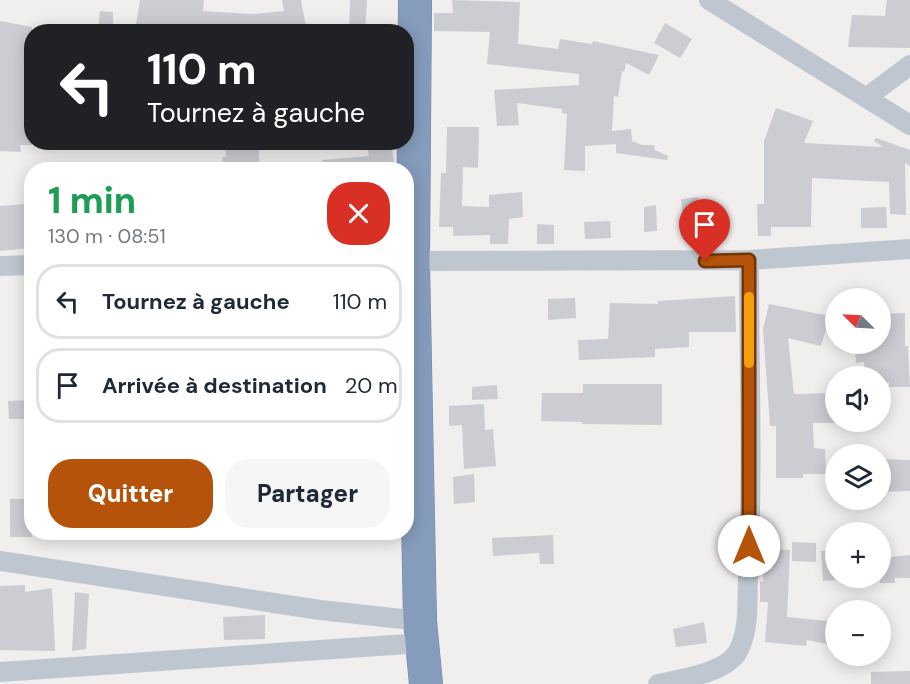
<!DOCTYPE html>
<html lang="fr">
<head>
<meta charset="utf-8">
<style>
	body { margin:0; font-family:"DM Sans",sans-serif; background:#f6f6f7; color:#1f2937; height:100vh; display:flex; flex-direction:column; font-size:22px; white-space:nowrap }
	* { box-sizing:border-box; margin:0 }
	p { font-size:20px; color:#747a83 }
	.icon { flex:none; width:33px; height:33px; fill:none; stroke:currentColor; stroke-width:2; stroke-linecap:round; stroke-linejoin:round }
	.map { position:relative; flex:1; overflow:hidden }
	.panel { position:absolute; left:24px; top:162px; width:390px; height:378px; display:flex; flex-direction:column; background:#fff; border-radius:24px; box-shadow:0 3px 15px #0003 }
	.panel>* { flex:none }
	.hud { position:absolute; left:24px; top:24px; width:390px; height:126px; border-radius:24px; box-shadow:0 3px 15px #0003; background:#202124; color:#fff; overflow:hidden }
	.needle { width:39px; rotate:294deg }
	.tools { position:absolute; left:825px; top:288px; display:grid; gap:12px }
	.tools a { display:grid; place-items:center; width:66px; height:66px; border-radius:50%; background:#fff; box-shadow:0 3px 15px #0003; font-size:30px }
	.pin { position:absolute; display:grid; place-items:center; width:51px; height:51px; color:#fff; margin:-62px -26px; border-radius:50% 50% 50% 0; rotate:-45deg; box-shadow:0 0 6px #0007 }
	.pin .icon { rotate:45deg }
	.me { position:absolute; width:66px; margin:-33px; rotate:0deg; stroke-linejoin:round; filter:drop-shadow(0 0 4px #0008) }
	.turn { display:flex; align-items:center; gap:21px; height:126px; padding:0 24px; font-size:27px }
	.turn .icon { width:78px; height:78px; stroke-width:2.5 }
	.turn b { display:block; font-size:42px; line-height:51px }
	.round { display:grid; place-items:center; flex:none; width:63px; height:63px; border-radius:24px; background:#f6f6f7 }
	.summary { display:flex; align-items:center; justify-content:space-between; height:102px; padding:0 24px }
	h1 { font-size:36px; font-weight:800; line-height:45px; color:#1e9e55 }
	.button { display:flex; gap:12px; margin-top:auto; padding:12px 24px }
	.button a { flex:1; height:69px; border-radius:24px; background:#b45309; color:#fff; font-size:24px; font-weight:800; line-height:69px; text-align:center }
	.button a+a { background:#f6f6f7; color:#1f2937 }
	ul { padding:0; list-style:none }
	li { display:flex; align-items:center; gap:18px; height:75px; margin:0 12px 9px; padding:0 12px; border:3px solid #e0e1e3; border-radius:24px }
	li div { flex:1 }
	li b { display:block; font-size:22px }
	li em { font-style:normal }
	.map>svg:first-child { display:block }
	.building { fill:#cbcdd3 }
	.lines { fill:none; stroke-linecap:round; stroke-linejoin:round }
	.highway-casing { stroke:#7187a9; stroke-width:34 }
	.street { stroke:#bec7d0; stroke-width:20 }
	.highway { stroke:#869cbd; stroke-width:33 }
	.route-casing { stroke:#753606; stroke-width:15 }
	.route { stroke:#b45309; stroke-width:10 }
	.slow { stroke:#f59e0b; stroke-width:10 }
</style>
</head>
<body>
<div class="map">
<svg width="910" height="684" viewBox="0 0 910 684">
	<rect width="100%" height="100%" fill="#f1eeee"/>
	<!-- building -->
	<path class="building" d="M 140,0 L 204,0 L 203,11 L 253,14 L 284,11 L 282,0 L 301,0 L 307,32 L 178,32 L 136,24 Z
		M 350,0 L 367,0 L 365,31 L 349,31 Z
		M 452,0 L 520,2 L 518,44 L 558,49 L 560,39 L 592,44 L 593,41 L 659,55 L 649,75 L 626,63 L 624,72 L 622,71 L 618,97 L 614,96 L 612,131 L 631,129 L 632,141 L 642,145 L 654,145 L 655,150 L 668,156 L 667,160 L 616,153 L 616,144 L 585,146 L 585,171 L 564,170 L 567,114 L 562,113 L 562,109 L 517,103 L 519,125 L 497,126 L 494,90 L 579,85 L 579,74 L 487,64 L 490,32 L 434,31 L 434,13 L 453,13 Z
		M 887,0 L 910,0 L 910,48 L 848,47 L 852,15 L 885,16 Z
		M 100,11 L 113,12 L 113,32 L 98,32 Z
		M 0,21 L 32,27 L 32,77 L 25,76 L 27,118 L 32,118 L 32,145 L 20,145 L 21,152 L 0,151 Z
		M 665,23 L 692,39 L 680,58 L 654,43 Z
		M 776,108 L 813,121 L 804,143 L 883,147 L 874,141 L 876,138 L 910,150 L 910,166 L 905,163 L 906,215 L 890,214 L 889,182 L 812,178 L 811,227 L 771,227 L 771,236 L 758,236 L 757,204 L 764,204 L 764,141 Z
		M 447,127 L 479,127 L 478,168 L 463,167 L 462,206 L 489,207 L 489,195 L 522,192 L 523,217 L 509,219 L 508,244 L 490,244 L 490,235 L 453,236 L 453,227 L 439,227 L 441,173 L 446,173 Z
		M 225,142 L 258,142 L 260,170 L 224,170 L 222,157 L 226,157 Z
		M 366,142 L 391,142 L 395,170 L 322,170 L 322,160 L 369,156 Z
		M 698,197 L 700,221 L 683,222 L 681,199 Z
		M 25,204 L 28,248 L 0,251 L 0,206 Z
		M 656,205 L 657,231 L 644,232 L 644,207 Z
		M 886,207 L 887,228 L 861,228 L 861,208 Z
		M 610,221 L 611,238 L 585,239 L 584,222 Z
		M 537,224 L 554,225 L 554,244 L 537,244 Z
		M 735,296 L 736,332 L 689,332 L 689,347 L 655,349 L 655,357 L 579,360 L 578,340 L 608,339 L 610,303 L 658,304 L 658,301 Z
		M 575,298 L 576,318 L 548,320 L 548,299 Z
		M 769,304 L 830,316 L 821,346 L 788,338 L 794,394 L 836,393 L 836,423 L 813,423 L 814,448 L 825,449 L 826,474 L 803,474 L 803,478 L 776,478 L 776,426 L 770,426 L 763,329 Z
		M 905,313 L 905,346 L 908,346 L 910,387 L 889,387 L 889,382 L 880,382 L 880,376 L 865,376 L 864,362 L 856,363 L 855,346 L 880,346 L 880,314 Z
		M 583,384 L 662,384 L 662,425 L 582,424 L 582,422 L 541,421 L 542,393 L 583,393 Z
		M 497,385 L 498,399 L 472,400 L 472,387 Z
		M 29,400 L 29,419 L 9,419 L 8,401 Z
		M 484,404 L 485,430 L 493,429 L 496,466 L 464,469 L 462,425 L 449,426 L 449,406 Z
		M 880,459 L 910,460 L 910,491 L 880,492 Z
		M 474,474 L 475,502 L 454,504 L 453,477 Z
		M 10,499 L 32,499 L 32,537 L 10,537 Z
		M 553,535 L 554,564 L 540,564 L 539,553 L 493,556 L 492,538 Z
		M 792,542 L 816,543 L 816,562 L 792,561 Z
		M 765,549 L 790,550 L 787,617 L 828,621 L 827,644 L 807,640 L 806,646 L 765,642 L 768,602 L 760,602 L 760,581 L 763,582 Z
		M 836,550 L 836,580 L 823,581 L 821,551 Z
		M 910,555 L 910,578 L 895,578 L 895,583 L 880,583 L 880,558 Z
		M 25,585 L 25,592 L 52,588 L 55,651 L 0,650 L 0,586 Z
		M 75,592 L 89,594 L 86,649 L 72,651 Z
		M 265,615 L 265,639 L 224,640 L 223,617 Z
		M 704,622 L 707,643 L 676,647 L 673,629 Z
		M 910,671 L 910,684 L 871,684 L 871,672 Z"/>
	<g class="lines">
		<!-- highway casing -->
		<g class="highway-casing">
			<path id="highway" d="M 415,0 L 413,261 L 420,621 L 426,684"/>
		</g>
		<!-- street -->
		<path class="street" d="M 709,0 L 910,125
			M 866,98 L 910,65
			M 406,261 L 749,260 L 910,249
			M 0,266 L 32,265
			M 0,561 L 320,610 L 420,621
			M 0,672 L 422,643
			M 658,684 C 681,679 724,673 737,653 C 750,632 747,599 748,576 C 753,471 749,365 749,260"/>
		<!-- highway -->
		<use href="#highway" class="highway"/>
	</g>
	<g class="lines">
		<!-- route casing -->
		<g class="route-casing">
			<path id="route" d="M 705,261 L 749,260 L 749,546"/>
		</g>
		<!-- route -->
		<use href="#route" class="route"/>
		<!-- slow -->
		<path class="slow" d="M 749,297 L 749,363"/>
	</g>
</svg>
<div class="tools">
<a><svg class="needle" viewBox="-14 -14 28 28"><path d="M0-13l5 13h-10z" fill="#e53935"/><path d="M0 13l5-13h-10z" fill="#747a83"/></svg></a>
<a><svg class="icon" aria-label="sound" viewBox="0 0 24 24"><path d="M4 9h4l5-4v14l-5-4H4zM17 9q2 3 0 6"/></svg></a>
<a><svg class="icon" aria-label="layers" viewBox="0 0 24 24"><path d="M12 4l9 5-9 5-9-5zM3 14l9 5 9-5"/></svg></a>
<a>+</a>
<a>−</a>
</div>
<div class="pin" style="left:705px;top:261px;background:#d93025"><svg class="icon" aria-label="arrive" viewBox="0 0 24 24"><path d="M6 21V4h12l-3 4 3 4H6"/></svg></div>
<svg class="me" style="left:749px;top:546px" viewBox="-20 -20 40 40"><circle r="19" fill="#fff"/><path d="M0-13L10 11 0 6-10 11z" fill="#b45309"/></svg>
<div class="hud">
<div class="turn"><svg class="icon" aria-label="left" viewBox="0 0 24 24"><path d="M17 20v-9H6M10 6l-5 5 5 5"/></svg><div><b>110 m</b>Tournez à gauche</div></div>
</div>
<section class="panel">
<div class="summary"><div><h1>1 min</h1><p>130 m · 08:51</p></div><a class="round" style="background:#d93025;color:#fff"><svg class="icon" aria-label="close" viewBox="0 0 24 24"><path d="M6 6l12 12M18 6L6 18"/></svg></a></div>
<ul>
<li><svg class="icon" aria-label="left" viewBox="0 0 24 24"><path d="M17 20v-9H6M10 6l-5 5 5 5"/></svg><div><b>Tournez à gauche</b></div><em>110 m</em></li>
<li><svg class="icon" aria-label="arrive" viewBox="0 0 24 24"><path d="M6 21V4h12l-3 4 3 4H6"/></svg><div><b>Arrivée à destination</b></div><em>20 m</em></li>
</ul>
<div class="button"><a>Quitter</a><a>Partager</a></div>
</section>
</div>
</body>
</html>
